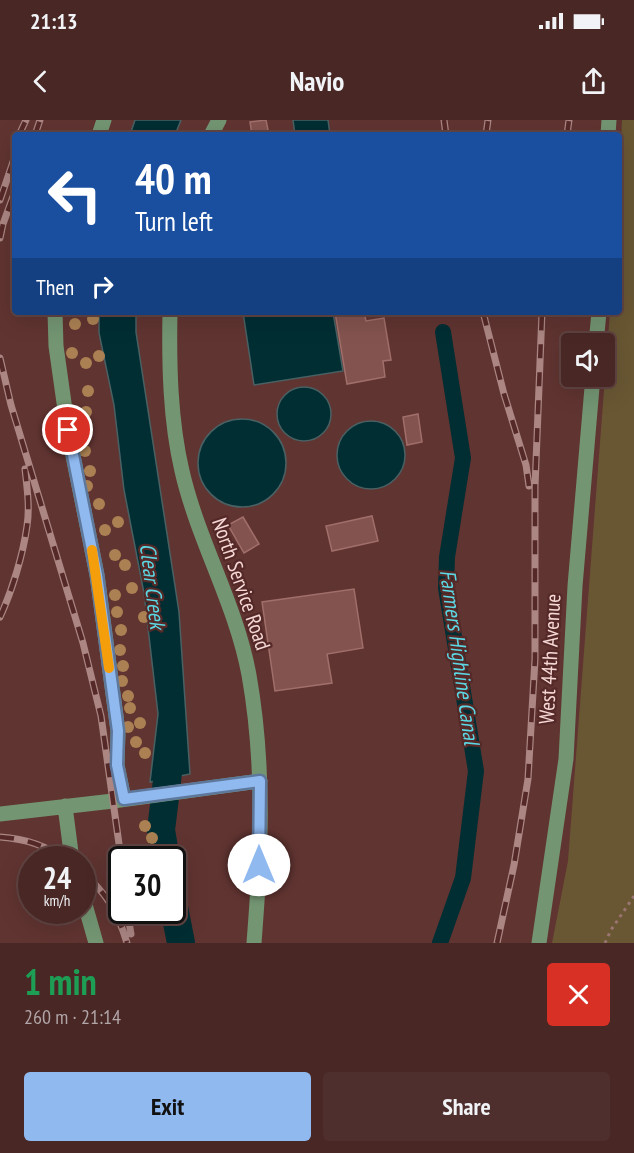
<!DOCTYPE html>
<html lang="en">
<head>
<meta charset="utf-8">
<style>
	body { margin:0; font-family:"PT Sans Narrow",sans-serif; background:#4f2f2d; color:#f1f3f6; height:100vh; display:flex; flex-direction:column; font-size:22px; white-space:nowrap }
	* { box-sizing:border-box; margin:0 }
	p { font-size:20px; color:#b1a5a7 }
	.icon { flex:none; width:33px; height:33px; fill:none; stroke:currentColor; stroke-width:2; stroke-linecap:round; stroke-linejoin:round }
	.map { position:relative; height:823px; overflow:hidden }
	.sheet { display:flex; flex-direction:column; background:#482725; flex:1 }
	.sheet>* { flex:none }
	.banner { position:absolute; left:12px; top:12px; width:610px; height:183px; border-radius:6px; box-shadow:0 6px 24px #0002,0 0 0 2px #604442; background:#1a4fa0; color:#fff; overflow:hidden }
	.buttons { position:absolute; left:561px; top:213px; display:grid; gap:12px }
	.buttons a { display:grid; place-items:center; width:54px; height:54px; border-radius:6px; background:#482725; box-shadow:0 6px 24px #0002,0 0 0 2px #604442; font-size:30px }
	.speed { position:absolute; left:18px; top:726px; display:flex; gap:12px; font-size:30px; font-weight:700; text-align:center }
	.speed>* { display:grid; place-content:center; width:78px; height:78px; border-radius:50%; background:#482725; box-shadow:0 6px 24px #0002,0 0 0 2px #604442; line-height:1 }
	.speed small { font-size:15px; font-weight:400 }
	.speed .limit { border:3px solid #111; border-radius:9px; background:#fff; color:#111 }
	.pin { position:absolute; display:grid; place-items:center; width:51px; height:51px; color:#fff; margin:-26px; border:3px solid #fff; border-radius:50%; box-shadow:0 2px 6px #0007 }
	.me { position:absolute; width:66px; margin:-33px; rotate:0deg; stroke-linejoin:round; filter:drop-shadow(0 0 4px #0008) }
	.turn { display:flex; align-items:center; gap:21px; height:126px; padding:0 24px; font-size:27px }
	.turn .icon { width:78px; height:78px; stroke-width:2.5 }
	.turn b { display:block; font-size:42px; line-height:51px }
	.then { display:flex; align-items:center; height:57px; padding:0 24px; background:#0003; gap:12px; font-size:22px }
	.round { display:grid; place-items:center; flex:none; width:63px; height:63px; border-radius:6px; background:#4f2f2d }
	.summary { display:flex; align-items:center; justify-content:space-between; height:102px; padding:0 24px }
	h1 { font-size:36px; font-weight:800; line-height:45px; color:#1e9e55 }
	.button { display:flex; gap:12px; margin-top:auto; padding:12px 24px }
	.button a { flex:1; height:69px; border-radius:6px; background:#90b9f0; color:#111; font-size:24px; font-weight:800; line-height:69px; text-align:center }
	.button a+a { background:#4f2f2d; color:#f1f3f6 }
	.status { display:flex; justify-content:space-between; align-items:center; height:42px; padding:0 30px; background:#482725; direction:ltr }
	.status svg { height:16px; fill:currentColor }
	header { display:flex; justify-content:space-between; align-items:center; height:78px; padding:0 24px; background:#482725; font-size:27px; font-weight:800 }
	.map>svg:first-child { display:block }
	.green { fill:#695733 }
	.water { fill:#002e33; stroke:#4a6164; stroke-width:1.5 }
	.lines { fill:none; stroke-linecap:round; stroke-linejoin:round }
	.canal { stroke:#002e33; stroke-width:16 }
	.river { stroke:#002e33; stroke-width:28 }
	.building { fill:#83534f; stroke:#a16f6b; stroke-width:1.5 }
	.path { stroke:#9a7471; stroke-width:3; stroke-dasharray:3 4.5; stroke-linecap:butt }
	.minor { stroke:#739572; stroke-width:15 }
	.rail-casing { stroke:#ab8683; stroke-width:7 }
	.rail { stroke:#552927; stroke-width:4.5; stroke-dasharray:14; stroke-linecap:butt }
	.tree { fill:#ab8153 }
	.route-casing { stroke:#5e789c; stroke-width:15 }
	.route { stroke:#90b9f0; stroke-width:10 }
	.slow { stroke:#f59e0b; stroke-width:10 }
	.labels { text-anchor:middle; stroke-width:4.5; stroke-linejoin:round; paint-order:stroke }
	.street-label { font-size:21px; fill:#f6d9d6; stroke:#552927 }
	.water-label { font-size:22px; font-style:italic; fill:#5bd8e4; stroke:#552927 }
</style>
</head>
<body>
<div class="status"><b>21:13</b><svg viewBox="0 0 49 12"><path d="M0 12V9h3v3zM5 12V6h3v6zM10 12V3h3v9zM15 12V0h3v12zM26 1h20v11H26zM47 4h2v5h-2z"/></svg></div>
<header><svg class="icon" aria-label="back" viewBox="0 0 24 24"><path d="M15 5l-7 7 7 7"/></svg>Navio<svg class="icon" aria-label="share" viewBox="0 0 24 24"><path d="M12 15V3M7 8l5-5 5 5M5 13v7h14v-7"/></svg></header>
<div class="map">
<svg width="634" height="823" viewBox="0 0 634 823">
	<rect width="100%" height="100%" fill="#603431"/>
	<!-- green -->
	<path class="green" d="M 622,0 L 634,0 L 634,823 L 552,823 L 568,741 L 610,192 L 620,192 L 620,45 Z"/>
	<!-- water -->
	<path class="water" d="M 135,0 L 181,0 L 175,15 L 130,15 Z
		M 293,0 L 328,0 L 330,15 L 295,15 Z
		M 99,192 L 136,192 L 136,212 L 179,492 L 190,654 L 150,662 L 158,594 L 144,473 L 124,370 L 114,285 L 99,213 Z
		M 243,192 L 333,192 L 343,251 L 254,265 Z
		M277 294a27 27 0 1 1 54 0a27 27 0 1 1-54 0Z
		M198 343a44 44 0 1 1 88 0a44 44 0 1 1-88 0Z
		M337 335a34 34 0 1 1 68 0a34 34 0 1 1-68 0Z"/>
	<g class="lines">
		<!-- canal -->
		<path class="canal" d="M 440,823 L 463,758 L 476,651 L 446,468 L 447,437 L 463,338 L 443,212"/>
		<!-- river -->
		<path class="river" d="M 166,740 L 161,710 L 172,620
			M 172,777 L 181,823"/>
	</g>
	<!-- building -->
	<path class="building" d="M 266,0 L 269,15 L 252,15 L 250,2 Z
		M 335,192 L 364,192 L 366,201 L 384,198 L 391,240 L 383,241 L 385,257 L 347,264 Z
		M 418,294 L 422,322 L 407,325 L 403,297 Z
		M 372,396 L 378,421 L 332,431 L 326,406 Z
		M 243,397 L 259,424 L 244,433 L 228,405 Z
		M 354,469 L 363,528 L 327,534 L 332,563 L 275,571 L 262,482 Z"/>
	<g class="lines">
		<!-- path -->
		<path class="path" d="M 605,823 L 611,810 L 634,776"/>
		<!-- minor -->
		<path class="minor" d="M 99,15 L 104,0
			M 211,15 L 219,0
			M 608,15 L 609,0
			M 55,192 L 56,226 L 68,311 L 97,455 L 118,611 L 117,645 L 124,679
			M 170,192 C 169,244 170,300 182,351 C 198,421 236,484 249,555 C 260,617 262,682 259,746 C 258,771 256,797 254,823
			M 596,224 L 599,192
			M 65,686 L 72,740
			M 0,694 L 113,681 L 260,661
			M 82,774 L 96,823
			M 539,823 L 566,639 L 575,466 L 593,256"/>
		<!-- rail casing -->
		<g class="rail-casing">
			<path id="rail" d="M 444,0 L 446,15
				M 19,15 L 26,0
				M 35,15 L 40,0
				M 486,15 L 488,0
				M 567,15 L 569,0
				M 0,80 L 15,36
				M 0,118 L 3,104 L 15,71
				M 483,192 L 504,274 L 526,345 L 529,366
				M 0,238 L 11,285 L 83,523 L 101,596 L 122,745
				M 0,497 C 12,471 23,435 27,406 C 30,387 27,368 25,349
				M 0,717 C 28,719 45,726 69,740
				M 82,751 C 107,775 117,790 127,823
				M 127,790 L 131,814
				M 497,823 L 514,745 L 528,659 L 535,539 L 535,367 L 542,192"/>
		</g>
		<!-- rail -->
		<use href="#rail" class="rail"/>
	</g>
	<!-- trees -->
	<g class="tree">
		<circle cx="93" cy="199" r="6"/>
		<circle cx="75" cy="204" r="6"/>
		<circle cx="72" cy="233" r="6"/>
		<circle cx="99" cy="236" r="6"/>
		<circle cx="86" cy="243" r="6"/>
		<circle cx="88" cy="271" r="6"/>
		<circle cx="86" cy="292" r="6"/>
		<circle cx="76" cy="309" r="6"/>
		<circle cx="85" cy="331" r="6"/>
		<circle cx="90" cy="351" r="6"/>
		<circle cx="87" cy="366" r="6"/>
		<circle cx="99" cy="384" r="6"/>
		<circle cx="118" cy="402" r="6"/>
		<circle cx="105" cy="410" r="6"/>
		<circle cx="115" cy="435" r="6"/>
		<circle cx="125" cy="445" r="6"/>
		<circle cx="132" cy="468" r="6"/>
		<circle cx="115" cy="475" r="6"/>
		<circle cx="117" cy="492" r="6"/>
		<circle cx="144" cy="497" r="6"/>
		<circle cx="121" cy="510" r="6"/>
		<circle cx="120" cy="530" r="6"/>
		<circle cx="123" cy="546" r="6"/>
		<circle cx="122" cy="561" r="6"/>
		<circle cx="128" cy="576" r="6"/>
		<circle cx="130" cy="588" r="6"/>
		<circle cx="140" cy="603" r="6"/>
		<circle cx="128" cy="607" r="6"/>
		<circle cx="136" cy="622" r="6"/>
		<circle cx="145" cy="633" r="6"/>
		<circle cx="145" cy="706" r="6"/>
		<circle cx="152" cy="718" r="6"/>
		<circle cx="150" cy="733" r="6"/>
	</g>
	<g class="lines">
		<!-- route casing -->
		<g class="route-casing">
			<path id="route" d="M 68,310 L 97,455 L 118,611 L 117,645 L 124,679 L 260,661 L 259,745"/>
		</g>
		<!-- route -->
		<use href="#route" class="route"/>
		<!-- slow -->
		<path class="slow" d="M 92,430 L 109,548"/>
	</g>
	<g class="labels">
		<!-- street labels -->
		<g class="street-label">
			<text transform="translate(241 464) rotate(71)" y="7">North Service Road</text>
			<text transform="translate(550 539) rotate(-87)" y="7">West 44th Avenue</text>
		</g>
		<!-- water labels -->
		<g class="water-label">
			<text transform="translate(153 466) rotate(83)" y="8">Clear Creek</text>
			<text transform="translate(460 537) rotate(82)" y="8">Farmers Highline Canal</text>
		</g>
	</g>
</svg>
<div class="buttons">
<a><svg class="icon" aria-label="sound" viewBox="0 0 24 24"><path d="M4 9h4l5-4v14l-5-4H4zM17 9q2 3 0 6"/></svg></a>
</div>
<div class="speed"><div>24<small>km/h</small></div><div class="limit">30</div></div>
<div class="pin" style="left:68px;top:310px;background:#d93025"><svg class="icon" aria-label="arrive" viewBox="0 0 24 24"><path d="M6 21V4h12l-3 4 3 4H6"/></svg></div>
<svg class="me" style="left:259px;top:745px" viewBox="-20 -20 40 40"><circle r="19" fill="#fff"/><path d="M0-13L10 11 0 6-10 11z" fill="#90b9f0"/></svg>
<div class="banner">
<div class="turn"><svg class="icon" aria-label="left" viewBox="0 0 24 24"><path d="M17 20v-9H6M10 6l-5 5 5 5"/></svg><div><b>40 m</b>Turn left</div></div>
<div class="then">Then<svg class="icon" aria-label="right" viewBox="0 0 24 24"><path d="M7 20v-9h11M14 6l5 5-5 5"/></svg></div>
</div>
</div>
<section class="sheet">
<div class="summary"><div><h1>1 min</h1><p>260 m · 21:14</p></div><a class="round" style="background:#d93025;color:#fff"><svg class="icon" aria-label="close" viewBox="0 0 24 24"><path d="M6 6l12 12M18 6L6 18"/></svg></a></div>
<div class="button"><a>Exit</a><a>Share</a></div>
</section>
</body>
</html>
